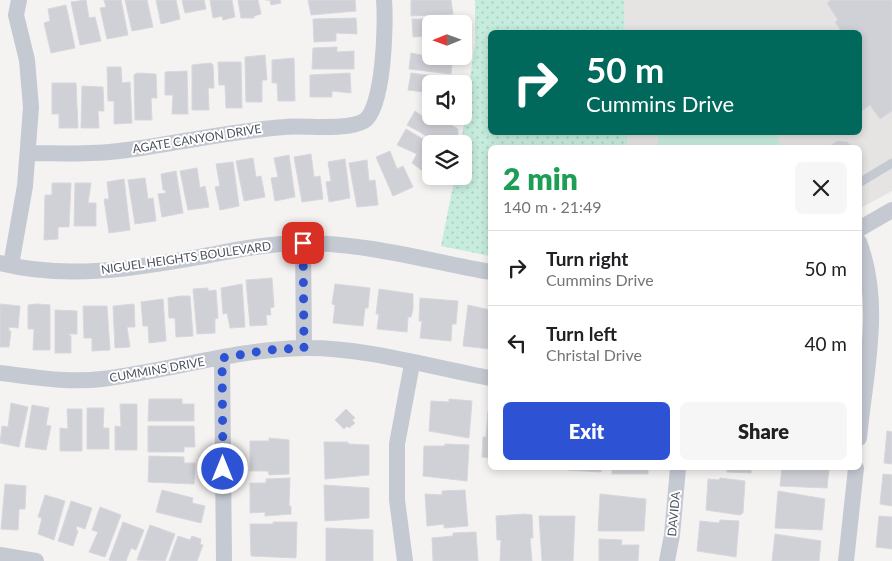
<!DOCTYPE html>
<html lang="en">
<head>
<meta charset="utf-8">
<style>
	body { margin:0; font-family:Lato,sans-serif; background:#f6f6f6; color:#202124; height:100vh; display:flex; flex-direction:column; font-size:19px; white-space:nowrap }
	* { box-sizing:border-box; margin:0 }
	p { font-size:16px; color:#757577 }
	.icon { flex:none; width:28px; height:28px; fill:none; stroke:currentColor; stroke-width:2; stroke-linecap:round; stroke-linejoin:round }
	.map { position:relative; flex:1; overflow:hidden }
	.details { position:absolute; left:488px; top:145px; width:374px; height:325px; display:flex; flex-direction:column; background:#fff; border-radius:8px; box-shadow:0 2px 8px #0003 }
	.details>* { flex:none }
	.guide { position:absolute; left:488px; top:30px; width:374px; height:105px; border-radius:8px; box-shadow:0 2px 8px #0003; background:#00695c; color:#fff; overflow:hidden }
	.needle { width:32px; rotate:269deg }
	.controls { position:absolute; left:422px; top:15px; display:grid; gap:10px }
	.controls a { display:grid; place-items:center; width:50px; height:50px; border-radius:8px; background:#fff; box-shadow:0 2px 8px #0003; font-size:25px }
	.pin { position:absolute; display:grid; place-items:center; width:42px; height:42px; color:#fff; margin:-21px; border-radius:10px; box-shadow:0 2px 8px #0006 }
	.me { position:absolute; width:55px; margin:-28px; rotate:0deg; stroke-linejoin:round; filter:drop-shadow(0 0 4px #0008) }
	.turn { display:flex; align-items:center; gap:18px; height:105px; padding:0 15px; font-size:22px }
	.turn .icon { width:65px; height:65px; stroke-width:2.5 }
	.turn b { display:block; font-size:35px; line-height:42px }
	.round { display:grid; place-items:center; flex:none; width:52px; height:52px; border-radius:8px; background:#f6f6f6 }
	.overview { display:flex; align-items:center; justify-content:space-between; height:85px; padding:0 15px }
	h1 { font-size:30px; font-weight:800; line-height:38px; color:#1e9e55 }
	.action { display:flex; gap:10px; margin-top:auto; padding:10px 15px }
	.action a { flex:1; height:58px; border-radius:8px; background:#2d53d4; color:#fff; font-size:20px; font-weight:800; line-height:58px; text-align:center }
	.action a+a { background:#f6f6f6; color:#202124 }
	ul { padding:0; list-style:none }
	li { display:flex; align-items:center; gap:15px; height:75px; padding:0 15px; border-top:1px solid #e0e0e0 }
	li div { flex:1 }
	li b { display:block; font-size:19px }
	li em { font-style:normal }
	.map>svg:first-child { display:block }
	.education { fill:#e5e4e3 }
	.park { fill:url(#park-dots) }
	.pitch { fill:#c6ecdd }
	.building { fill:#d0d1d6; stroke:#d7d7dd }
	.lines { fill:none; stroke-linecap:round; stroke-linejoin:round }
	.lane { stroke:#c4c9d2; stroke-width:9 }
	.street { stroke:#c4c9d2; stroke-width:16 }
	.route { stroke:#2d53d4; stroke-width:9; stroke-dasharray:0 16.2 }
	.labels { text-anchor:middle; stroke-width:4; stroke-linejoin:round; paint-order:stroke }
	.street-label { font-size:12px; fill:#4c515e; stroke:#fff }
</style>
</head>
<body>
<div class="map">
<svg width="892" height="561" viewBox="0 0 892 561">
	<defs>
		<pattern id="park-dots" width="8" height="8" patternUnits="userSpaceOnUse" patternTransform="scale(1.25)"><rect width="8" height="8" fill="#c6ecdd"/><path d="M2 2h.1M6 6h.1" fill="none" stroke="#acccc0" stroke-width="1.8" stroke-linecap="round"/></pattern>
	</defs>
	<rect width="100%" height="100%" fill="#f4f3f2"/>
	<!-- education -->
	<path class="education" d="M 624,0 L 892,0 L 892,191 L 859,209 L 859,148 L 627,147 L 627,133 L 859,132 L 859,32 L 625,32 Z"/>
	<!-- park -->
	<path class="park" d="M 475,0 L 624,0 L 625,32 L 490,32 L 490,132 L 627,133 L 627,147 L 490,148 L 490,256 L 441,246 L 455,176 L 464,176 L 464,144 L 461,144 L 475,43 Z"/>
	<!-- pitch -->
	<path class="pitch" d="M 776,132 L 781,147 L 658,147 L 658,133 Z"/>
	<!-- building -->
	<path class="building" d="M 86,0 L 89,18 L 95,17 L 101,41 L 80,45 L 71,2 Z
		M 104,0 L 121,0 L 128,35 L 107,39 L 100,8 L 106,7 Z
		M 125,0 L 147,0 L 153,27 L 132,31 Z
		M 156,0 L 176,0 L 180,19 L 161,24 Z
		M 182,0 L 204,0 L 206,9 L 185,13 Z
		M 210,0 L 232,0 L 235,17 L 223,20 L 222,16 L 213,18 Z
		M 238,0 L 258,0 L 261,14 L 254,16 L 254,18 L 241,18 Z
		M 266,0 L 280,0 L 281,3 L 271,5 L 270,0 Z
		M 308,0 L 355,0 L 356,11 L 311,15 Z
		M 411,0 L 451,0 L 453,14 L 411,16 Z
		M 831,0 L 892,0 L 892,111 L 880,119 L 870,105 L 859,113 L 859,32 L 842,32 L 835,22 L 838,20 L 827,3 Z
		M 66,5 L 75,48 L 51,53 L 44,23 L 50,21 L 48,9 Z
		M 356,18 L 357,34 L 336,33 L 336,41 L 314,42 L 313,19 Z
		M 412,19 L 457,19 L 458,24 L 431,24 L 431,36 L 413,37 Z
		M 337,47 L 337,52 L 354,51 L 354,69 L 312,69 L 313,48 Z
		M 431,50 L 431,56 L 453,56 L 451,74 L 409,69 L 411,53 L 431,57 Z
		M 265,55 L 267,80 L 262,80 L 262,102 L 246,102 L 245,57 Z
		M 294,58 L 295,101 L 278,101 L 277,83 L 272,83 L 272,60 Z
		M 218,62 L 241,62 L 242,108 L 226,108 L 225,85 L 219,85 Z
		M 211,63 L 213,65 L 214,88 L 208,88 L 209,110 L 192,110 L 192,65 Z
		M 107,67 L 121,67 L 122,83 L 130,82 L 132,123 L 114,124 L 114,101 L 108,101 Z
		M 187,71 L 188,114 L 172,114 L 173,95 L 165,95 L 165,72 Z
		M 137,73 L 156,74 L 157,98 L 151,98 L 152,120 L 135,120 L 134,75 Z
		M 350,73 L 351,93 L 332,91 L 332,97 L 310,97 L 310,75 Z
		M 411,73 L 452,78 L 452,84 L 431,84 L 431,98 L 423,97 L 424,92 L 408,90 Z
		M 52,83 L 76,83 L 78,128 L 59,128 L 59,114 L 52,114 Z
		M 82,86 L 103,87 L 104,111 L 98,111 L 99,128 L 81,128 Z
		M 415,111 L 431,122 L 436,116 L 458,129 L 458,136 L 454,144 L 441,144 L 407,125 Z
		M 406,129 L 431,144 L 431,176 L 429,181 L 422,177 L 424,172 L 412,163 L 417,154 L 397,145 Z
		M 837,141 L 847,142 L 854,148 L 828,148 Z
		M 390,151 L 397,169 L 403,166 L 413,187 L 393,196 L 376,157 Z
		M 311,154 L 314,177 L 320,176 L 323,199 L 302,202 L 294,157 Z
		M 289,155 L 295,197 L 275,201 L 271,178 L 278,177 L 274,158 Z
		M 253,158 L 256,177 L 261,176 L 265,197 L 244,201 L 236,161 Z
		M 345,159 L 350,198 L 329,202 L 326,182 L 331,181 L 328,162 Z
		M 367,160 L 369,181 L 375,180 L 378,205 L 357,207 L 349,163 Z
		M 233,162 L 239,206 L 220,210 L 215,187 L 220,186 L 216,164 Z
		M 197,168 L 200,188 L 205,186 L 209,207 L 188,210 L 180,171 Z
		M 176,171 L 183,213 L 162,217 L 158,194 L 166,193 L 165,190 L 163,190 L 161,174 Z
		M 145,178 L 148,199 L 153,198 L 156,221 L 135,224 L 128,180 Z
		M 124,179 L 130,230 L 109,233 L 104,199 L 109,199 L 107,182 Z
		M 52,183 L 71,183 L 69,227 L 58,227 L 58,239 L 44,240 L 45,195 L 52,195 Z
		M 75,183 L 91,183 L 88,203 L 96,203 L 96,226 L 74,226 Z
		M 272,278 L 274,307 L 270,308 L 271,315 L 266,315 L 267,325 L 250,326 L 246,280 Z
		M 242,284 L 245,327 L 230,328 L 227,313 L 223,314 L 221,288 Z
		M 335,284 L 370,288 L 368,308 L 365,308 L 363,326 L 333,323 L 335,305 L 332,304 Z
		M 208,288 L 208,291 L 216,290 L 218,318 L 215,319 L 215,333 L 197,334 L 193,289 Z
		M 379,289 L 413,294 L 413,309 L 411,317 L 408,317 L 407,332 L 377,329 L 379,314 L 376,314 Z
		M 181,296 L 190,296 L 193,336 L 176,337 L 175,318 L 169,318 L 168,298 Z
		M 420,298 L 458,301 L 456,324 L 452,324 L 451,341 L 420,338 L 422,321 L 419,321 Z
		M 163,299 L 166,341 L 149,343 L 148,326 L 143,326 L 141,302 Z
		M 0,304 L 20,306 L 18,328 L 9,327 L 9,331 L 11,331 L 9,347 L 0,347 Z
		M 37,304 L 50,305 L 50,350 L 33,350 L 34,329 L 28,329 L 28,305 Z
		M 134,304 L 135,327 L 127,327 L 130,347 L 115,348 L 113,306 Z
		M 468,305 L 490,310 L 490,349 L 463,346 Z
		M 83,306 L 107,306 L 110,350 L 92,351 L 92,338 L 84,338 Z
		M 55,310 L 77,311 L 77,334 L 68,334 L 71,336 L 71,353 L 55,353 Z
		M 149,399 L 182,399 L 182,404 L 194,404 L 194,421 L 148,421 Z
		M 449,399 L 472,401 L 469,438 L 429,431 L 431,401 L 449,402 Z
		M 11,403 L 28,407 L 19,447 L 0,443 L 2,426 L 8,427 Z
		M 120,404 L 137,404 L 137,450 L 115,450 L 115,426 L 121,427 Z
		M 32,405 L 49,408 L 46,425 L 51,426 L 46,450 L 25,447 Z
		M 87,408 L 104,408 L 103,428 L 109,428 L 109,449 L 87,449 Z
		M 67,409 L 82,409 L 82,451 L 60,451 L 60,428 L 68,429 Z
		M 346,409 L 355,418 L 352,420 L 355,423 L 349,428 L 347,426 L 344,429 L 335,420 Z
		M 488,411 L 490,411 L 490,458 L 482,457 L 483,437 L 486,437 Z
		M 148,426 L 194,426 L 195,447 L 184,447 L 184,452 L 148,452 Z
		M 887,431 L 892,432 L 892,464 L 884,463 Z
		M 269,438 L 289,440 L 289,474 L 269,475 L 268,471 L 250,471 L 250,441 L 269,441 Z
		M 324,442 L 348,442 L 348,444 L 369,445 L 369,475 L 325,479 Z
		M 445,444 L 469,445 L 467,481 L 423,476 L 424,446 L 445,446 Z
		M 149,456 L 184,457 L 184,463 L 195,463 L 194,484 L 148,482 Z
		M 567,468 L 602,468 L 601,472 L 568,470 Z
		M 612,468 L 648,468 L 648,474 L 612,474 Z
		M 723,468 L 751,468 L 751,473 L 727,472 L 727,468 Z
		M 782,468 L 829,468 L 827,488 L 780,486 Z
		M 883,474 L 892,475 L 892,506 L 880,504 Z
		M 290,478 L 289,506 L 291,506 L 291,514 L 265,516 L 265,512 L 250,513 L 250,483 L 266,483 L 266,479 Z
		M 720,478 L 745,481 L 743,513 L 740,515 L 706,510 L 708,479 L 719,480 Z
		M 5,484 L 26,486 L 25,509 L 19,509 L 18,530 L 1,529 Z
		M 324,485 L 369,488 L 369,518 L 325,521 Z
		M 162,490 L 193,498 L 192,503 L 205,506 L 201,523 L 156,512 Z
		M 465,490 L 468,526 L 444,528 L 444,524 L 427,526 L 425,494 L 442,495 L 442,491 Z
		M 778,491 L 825,499 L 822,530 L 775,528 Z
		M 600,494 L 646,499 L 644,531 L 598,531 Z
		M 45,495 L 65,501 L 54,540 L 38,534 L 42,518 L 38,517 Z
		M 71,501 L 92,508 L 85,529 L 77,526 L 76,530 L 78,531 L 73,546 L 58,541 Z
		M 100,507 L 121,515 L 105,557 L 89,552 L 98,532 L 92,530 Z
		M 524,514 L 532,515 L 533,538 L 530,538 L 532,561 L 500,561 L 501,540 L 497,540 L 496,516 Z
		M 539,516 L 575,516 L 573,561 L 542,561 Z
		M 879,516 L 892,517 L 892,549 L 876,547 Z
		M 720,520 L 739,521 L 736,557 L 697,551 L 700,521 L 719,523 Z
		M 123,522 L 144,530 L 136,550 L 131,548 L 126,561 L 112,561 L 109,560 Z
		M 273,522 L 297,522 L 296,558 L 251,556 L 250,524 L 273,524 Z
		M 150,525 L 175,534 L 165,561 L 137,560 Z
		M 326,528 L 373,530 L 373,561 L 326,561 Z
		M 476,532 L 478,561 L 433,561 L 432,538 L 453,536 L 453,533 Z
		M 775,534 L 821,541 L 819,561 L 772,561 Z
		M 178,536 L 190,540 L 192,536 L 201,539 L 200,544 L 203,545 L 197,561 L 169,561 Z
		M 599,539 L 622,540 L 621,545 L 639,545 L 638,561 L 599,561 Z"/>
	<g class="lines">
		<!-- lane -->
		<path class="lane" d="M 859,183 L 892,163"/>
		<!-- street -->
		<path class="street" d="M 28,153 C 59,153 89,155 119,151 C 175,144 229,131 285,127 C 306,125 346,131 364,121 C 384,109 386,23 384,0
			M 859,229 L 892,210
			M 859,242 C 883,304 865,374 859,438
			M 303,243 L 304,348
			M 0,263 C 70,281 141,267 210,255 C 240,249 272,243 303,243 C 366,243 429,261 490,272
			M 11,265 L 25,186 L 31,107 L 27,60 L 16,15 L 19,0
			M 222,358 L 224,561
			M 0,373 C 34,377 68,383 102,379 C 169,371 236,349 304,348 C 363,347 431,367 490,378
			M 0,555 L 36,561
			M 405,561 L 397,500 L 397,444 L 412,364
			M 667,561 L 672,535 L 678,468
			M 846,561 L 856,468"/>
	</g>
	<g class="lines">
		<!-- route -->
		<path class="route" d="M 223,469 L 222,358 L 267,350 L 304,348 L 303,243"/>
	</g>
	<g class="labels">
		<!-- street labels -->
		<g class="street-label">
			<text transform="translate(197 139) rotate(-9)" y="4">AGATE CANYON DRIVE</text>
			<text transform="translate(186 258) rotate(-8)" y="4">NIGUEL HEIGHTS BOULEVARD</text>
			<text transform="translate(157 370) rotate(-10)" y="4">CUMMINS DRIVE</text>
			<text transform="translate(674 514) rotate(-85)" y="4">DAVIDA</text>
		</g>
	</g>
</svg>
<div class="controls">
<a><svg class="needle" viewBox="-14 -14 28 28"><path d="M0-13l5 13h-10z" fill="#e53935"/><path d="M0 13l5-13h-10z" fill="#757577"/></svg></a>
<a><svg class="icon" aria-label="sound" viewBox="0 0 24 24"><path d="M4 9h4l5-4v14l-5-4H4zM17 9q2 3 0 6"/></svg></a>
<a><svg class="icon" aria-label="layers" viewBox="0 0 24 24"><path d="M12 4l9 5-9 5-9-5zM3 14l9 5 9-5"/></svg></a>
</div>
<div class="pin" style="left:303px;top:243px;background:#d93025"><svg class="icon" aria-label="arrive" viewBox="0 0 24 24"><path d="M6 21V4h12l-3 4 3 4H6"/></svg></div>
<svg class="me" style="left:223px;top:469px" viewBox="-20 -20 40 40"><circle r="17" fill="#2d53d4" stroke="#fff" stroke-width="3"/><path d="M0-11L8 9 0 5-8 9z" fill="#fff"/></svg>
<div class="guide">
<div class="turn"><svg class="icon" aria-label="right" viewBox="0 0 24 24"><path d="M7 20v-9h11M14 6l5 5-5 5"/></svg><div><b>50 m</b>Cummins Drive</div></div>
</div>
<section class="details">
<div class="overview"><div><h1>2 min</h1><p>140 m · 21:49</p></div><a class="round"><svg class="icon" aria-label="close" viewBox="0 0 24 24"><path d="M6 6l12 12M18 6L6 18"/></svg></a></div>
<ul>
<li><svg class="icon" aria-label="right" viewBox="0 0 24 24"><path d="M7 20v-9h11M14 6l5 5-5 5"/></svg><div><b>Turn right</b><p>Cummins Drive</p></div><em>50 m</em></li>
<li><svg class="icon" aria-label="left" viewBox="0 0 24 24"><path d="M17 20v-9H6M10 6l-5 5 5 5"/></svg><div><b>Turn left</b><p>Christal Drive</p></div><em>40 m</em></li>
</ul>
<div class="action"><a>Exit</a><a>Share</a></div>
</section>
</div>
</body>
</html>
